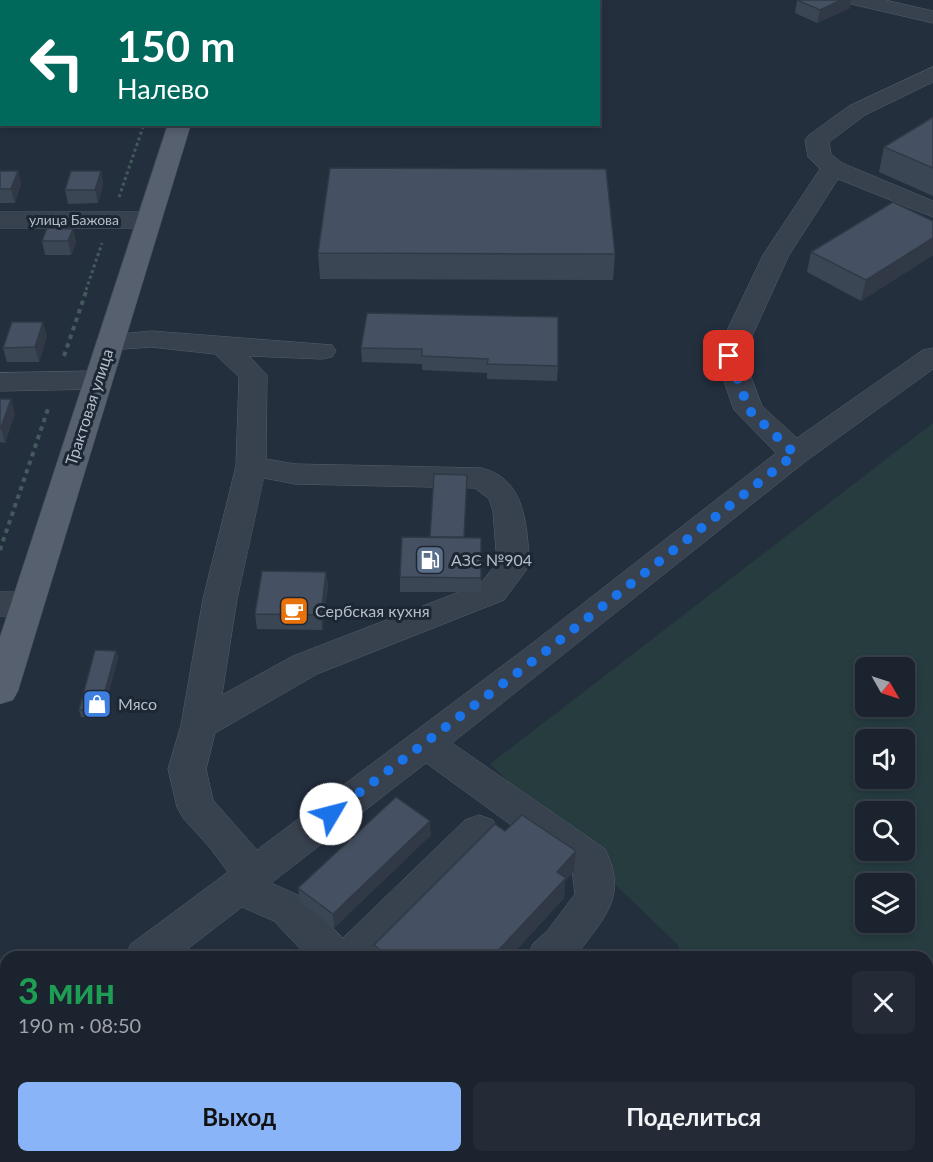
<!DOCTYPE html>
<html lang="ru">
<head>
<meta charset="utf-8">
<style>
	body { margin:0; font-family:Lato,sans-serif; background:#242b36; color:#f1f3f6; height:100vh; display:flex; flex-direction:column; font-size:22px; white-space:nowrap }
	* { box-sizing:border-box; margin:0 }
	p { font-size:20px; color:#a0a4aa }
	.icon { flex:none; width:33px; height:33px; fill:none; stroke:currentColor; stroke-width:2; stroke-linecap:round; stroke-linejoin:round }
	.map { position:relative; flex:1; overflow:hidden }
	.drawer { position:absolute; left:0px; top:951px; width:933px; height:212px; display:flex; flex-direction:column; background:#1b232e; border-radius:18px 18px 0 0; box-shadow:0 3px 9px #0003,0 0 0 2px #39404a }
	.drawer>* { flex:none }
	.top-card { position:absolute; left:0px; top:0px; width:600px; height:126px; box-shadow:0 3px 9px #0003,0 0 0 2px #39404a; background:#00695c; color:#fff; overflow:hidden }
	.needle { width:39px; rotate:129deg }
	.controls { position:absolute; left:855px; top:657px; display:grid; gap:12px }
	.controls a { display:grid; place-items:center; width:60px; height:60px; border-radius:9px; background:#1b232e; box-shadow:0 3px 9px #0003,0 0 0 2px #39404a; font-size:30px }
	.pin { position:absolute; display:grid; place-items:center; width:51px; height:51px; color:#fff; margin:-26px; border-radius:12px; box-shadow:0 3px 9px #0006 }
	.me { position:absolute; width:66px; margin:-33px; rotate:53deg; stroke-linejoin:round; filter:drop-shadow(0 0 4px #0008) }
	.turn { display:flex; align-items:center; gap:21px; height:126px; padding:0 18px; font-size:27px }
	.turn .icon { width:78px; height:78px; stroke-width:2.5 }
	.turn b { display:block; font-size:42px; line-height:51px }
	.round { display:grid; place-items:center; flex:none; width:63px; height:63px; border-radius:9px; background:#242b36 }
	.summary { display:flex; align-items:center; justify-content:space-between; height:102px; padding:0 18px }
	h1 { font-size:36px; font-weight:700; line-height:45px; color:#1e9e55 }
	.primary-button { display:flex; gap:12px; margin-top:auto; padding:12px 18px }
	.primary-button a { flex:1; height:69px; border-radius:9px; background:#8ab4f8; color:#111; font-size:24px; font-weight:700; line-height:69px; text-align:center }
	.primary-button a+a { background:#242b36; color:#f1f3f6 }
	.map>svg:first-child { display:block }
	.green { fill:#263c3f; fill-rule:evenodd }
	.lines { fill:none; stroke-linecap:round; stroke-linejoin:round }
	.minor-casing { stroke:#565f6c; stroke-width:1 }
	.major-casing { stroke:#414a57; stroke-width:1 }
	.path-far1 { stroke:#44595c; stroke-width:3; stroke-dasharray:3 3; stroke-linecap:butt }
	.path { stroke:#44595c; stroke-width:4; stroke-dasharray:4.5 4.5; stroke-linecap:butt }
	.minor { fill:#38414e; fill-rule:evenodd }
	.major { fill:#56606e; fill-rule:evenodd }
	.wall { fill:#3b4654 }
	.shaded-wall { fill:#303945 }
	.building { fill:#455162; stroke:#303945; stroke-width:1.5 }
	.route { stroke:#1a73e8; stroke-width:10; stroke-dasharray:0 18 }
	.labels { text-anchor:middle; stroke-width:6; stroke-linejoin:round; paint-order:stroke }
	.far-street-label { font-size:14px; fill:#b4bcc9; stroke:#1d2633 }
	.street-label { font-size:16px; fill:#b4bcc9; stroke:#1d2633 }
	.poi-label { font-size:16px; fill:#b4bcc9; stroke:#1d2633; text-anchor:start }
</style>
</head>
<body>
<div class="map">
<svg width="933" height="1162" viewBox="0 0 933 1162">
	<rect width="100%" height="100%" fill="#242f3e"/>
	<!-- green -->
	<path class="green" d="M 933,423 L 933,1162 L 767,1162 L 764,1157 L 927,1156 L 927,957 L 683,957 L 677,944 L 490,764 ZM 866,668 L 904,668 L 904,706 L 866,706 ZM 866,740 L 904,740 L 904,778 L 866,778 ZM 866,812 L 904,812 L 904,850 L 866,850 ZM 866,884 L 904,884 L 904,922 L 866,922 Z"/>
	<g class="lines">
		<!-- minor casing -->
		<g class="minor-casing">
			<path id="minor" d="M 848,0 L 885,0 L 933,11 L 933,23 L 851,4 Z
				M 933,67 L 933,82 L 865,115 L 829,142 L 831,154 L 842,163 L 933,201 L 933,217 L 838,179 L 789,255 L 743,356 L 762,406 L 797,438 L 923,350 L 933,348 L 933,369 L 806,461 L 452,743 L 605,849 C 629,898 603,918 576,956 L 527,957 L 533,944 L 548,930 L 575,894 L 572,869 L 426,763 L 271,883 L 302,897 L 343,938 L 465,820 L 479,815 L 493,820 L 498,831 L 493,842 L 378,957 L 308,957 L 274,921 L 242,907 L 177,957 L 125,957 L 131,944 L 228,872 L 211,849 L 183,818 L 177,807 L 168,769 L 181,725 L 203,599 L 236,466 L 239,377 L 215,354 L 151,347 L 110,350 L 100,348 L 96,342 L 100,336 L 151,331 L 332,345 L 336,351 L 332,357 L 322,359 L 249,356 L 267,375 L 266,459 L 295,464 L 482,468 C 527,480 526,526 530,565 L 504,600 L 317,674 L 215,733 L 206,769 L 213,800 L 257,850 L 534,642 L 776,453 L 734,410 L 715,356 L 763,255 L 820,169 L 808,157 L 805,140 L 809,135 L 849,106 ZM 264,478 L 295,484 L 475,488 L 489,499 L 493,511 L 497,563 L 480,584 L 293,656 L 222,695 L 237,599 Z
				M 0,90 L 2,90 L 2,104 L 0,104 Z
				M 0,212 L 149,212 L 158,215 L 162,220 L 158,225 L 149,228 L 0,228 Z
				M 98,371 L 108,374 L 112,380 L 108,386 L 98,389 L 0,391 L 0,373 Z
				M 0,592 L 26,592 L 38,595 L 43,604 L 38,613 L 26,616 L 0,616 Z
				M 927,974 L 933,974 L 933,1012 L 927,1012 Z
				M 6,1006 L 6,1044 L 0,1045 L 0,1007 Z
				M 6,1074 L 6,1145 L 0,1147 L 0,1076 Z"/>
		</g>
		<!-- major casing -->
		<g class="major-casing">
			<path id="major" d="M 214,0 L 234,0 L 213,2 Z
				M 168,124 L 191,124 L 18,691 L 13,700 L 0,704 L 0,637 Z"/>
		</g>
		<!-- path-far1 -->
		<path class="path-far1" d="M 119,197 L 144,124
			M 86,290 L 102,243"/>
		<!-- path -->
		<path class="path" d="M 64,356 L 87,289
			M 0,550 L 49,406"/>
		<!-- minor -->
		<use href="#minor" class="minor"/>
		<!-- major -->
		<use href="#major" class="major"/>
	</g>
	<!-- wall -->
	<path class="wall" d="M 0,0 L 30,0 L 30,1 L 2,2 L 2,13 L 0,13 Z
		M 797,0 L 850,8 L 817,23 L 795,13 Z
		M 933,117 L 933,196 L 879,172 L 884,147 Z
		M 98,124 L 126,124 L 125,126 L 98,126 Z
		M 0,171 L 18,171 L 21,184 L 15,203 L 0,203 Z
		M 101,171 L 103,185 L 98,203 L 68,204 L 65,190 Z
		M 933,221 L 933,255 L 861,301 L 807,272 L 811,252 Z
		M 73,229 L 76,243 L 71,255 L 45,255 L 42,241 Z
		M 318,253 L 615,254 L 613,280 L 320,279 Z
		M 367,313 L 558,366 L 557,381 L 487,379 L 487,373 L 422,370 L 422,364 L 362,362 L 361,348 Z
		M 47,336 L 39,362 L 7,362 L 3,348 Z
		M 0,399 L 15,413 L 5,443 L 0,442 Z
		M 465,537 L 481,538 L 481,592 L 400,592 L 400,577 Z
		M 326,572 L 328,587 L 322,630 L 257,629 L 255,614 Z
		M 116,651 L 118,658 L 102,717 L 81,717 L 79,710 Z
		M 505,831 L 576,851 L 574,871 L 565,881 L 564,898 L 510,957 L 375,957 L 374,945 Z
		M 431,835 L 334,928 L 300,902 L 298,888 Z"/>
	<!-- shaded-wall -->
	<path class="shaded-wall" d="M 841,0 L 851,0 L 850,8 L 817,23 L 820,10 Z
		M 18,171 L 21,184 L 15,203 L 11,189 Z
		M 101,171 L 103,185 L 98,203 L 95,190 Z
		M 73,229 L 76,243 L 71,255 L 68,241 Z
		M 933,238 L 933,255 L 861,301 L 866,280 Z
		M 43,322 L 47,336 L 39,362 L 35,347 Z
		M 11,399 L 15,413 L 5,443 L 1,428 Z
		M 326,572 L 328,587 L 322,630 L 321,615 Z
		M 116,651 L 118,658 L 102,717 L 100,710 Z
		M 430,821 L 431,835 L 334,928 L 333,914 Z
		M 576,851 L 574,871 L 565,881 L 564,898 L 510,957 L 492,957 L 557,872 Z
		M 332,1156 L 336,1156 L 336,1162 L 332,1162 Z"/>
	<!-- building -->
	<path class="building" d="M 72,0 L 97,0 L 96,2 L 72,2 Z
		M 136,0 L 163,0 L 162,2 L 135,2 Z
		M 798,0 L 841,0 L 820,10 L 797,0 Z
		M 933,117 L 933,168 L 884,147 Z
		M 330,168 L 606,169 L 615,254 L 318,253 Z
		M 0,171 L 18,171 L 11,189 L 0,189 Z
		M 71,171 L 101,171 L 95,190 L 65,190 Z
		M 893,202 L 933,221 L 933,238 L 866,280 L 811,252 Z
		M 47,228 L 73,229 L 68,241 L 42,241 Z
		M 367,313 L 558,317 L 558,366 L 487,364 L 488,359 L 422,356 L 422,349 L 361,348 Z
		M 12,322 L 43,322 L 35,347 L 3,348 Z
		M 0,399 L 11,399 L 1,428 L 0,428 Z
		M 434,474 L 467,475 L 464,537 L 430,537 Z
		M 402,537 L 481,538 L 481,578 L 400,577 Z
		M 262,571 L 326,572 L 321,615 L 255,614 Z
		M 95,650 L 116,651 L 100,710 L 79,710 Z
		M 396,797 L 430,821 L 333,914 L 298,888 Z
		M 522,815 L 576,851 L 557,872 L 566,878 L 492,957 L 390,957 L 374,945 L 495,824 L 505,831 Z
		M 93,1156 L 332,1156 L 332,1162 L 93,1162 Z"/>
	<g class="lines">
		<!-- route -->
		<path class="route" d="M 331,814 L 546,651 L 795,454 L 749,410 L 729,356"/>
	</g>
	<!-- icons -->
	<defs>
		<g id="fuel-square" transform="scale(1.5)"><rect x="-9" y="-9" width="18" height="18" rx="4" fill="#5c6f8a" stroke="#1d2633"/><path d="M-5.5-6h7V0h2V4h1.3V-2.5L3-4.5l.8-.8L6-3V5H2.5V1h-1V6h-7ZM-4.2-4.7v3.2H.2V-4.7Z" fill="#fff"/></g>
		<g id="cafe-square" transform="scale(1.5)"><rect x="-9" y="-9" width="18" height="18" rx="4" fill="#e8710a" stroke="#1d2633"/><path d="M-5.5-4.5H6V0H3Q3 3.5 0 3.5H-2.5Q-5.5 3.5-5.5 0ZM3-3.2v2h1.7v-2ZM-6 4.5H4V6H-6Z" fill="#fff"/></g>
		<g id="shop-square" transform="scale(1.5)"><rect x="-9" y="-9" width="18" height="18" rx="4" fill="#3f7fe0" stroke="#1d2633"/><path d="M-5-2.5h2.3a2.7 3.5 0 0 1 5.4 0H5L5.5 6h-11ZM-1.5-2.5h3a1.5 2.3 0 0 0-3 0Z" fill="#fff"/></g>
	</defs>
	<g fill-rule="evenodd">
		<use href="#fuel-square" x="430" y="560"/>
		<use href="#cafe-square" x="294" y="611"/>
		<use href="#shop-square" x="97" y="704"/>
	</g>
	<g class="labels">
		<!-- far-street labels -->
		<g class="far-street-label">
			<text x="74" y="225">улица Бажова</text>
		</g>
		<!-- street labels -->
		<g class="street-label">
			<text transform="translate(89 407) rotate(-72)" y="6">Трактовая улица</text>
		</g>
		<!-- poi labels -->
		<g class="poi-label">
			<text x="451" y="566">АЗС №904</text>
			<text x="315" y="617">Сербская кухня</text>
			<text x="118" y="710">Мясо</text>
		</g>
	</g>
</svg>
<div class="controls">
<a><svg class="needle" viewBox="-14 -14 28 28"><path d="M0-13l5 13h-10z" fill="#e53935"/><path d="M0 13l5-13h-10z" fill="#a0a4aa"/></svg></a>
<a><svg class="icon" aria-label="sound" viewBox="0 0 24 24"><path d="M4 9h4l5-4v14l-5-4H4zM17 9q2 3 0 6"/></svg></a>
<a><svg class="icon" aria-label="search" viewBox="0 0 24 24"><circle cx="10" cy="10" r="6"/><path d="M15 15l6 6"/></svg></a>
<a><svg class="icon" aria-label="layers" viewBox="0 0 24 24"><path d="M12 4l9 5-9 5-9-5zM3 14l9 5 9-5"/></svg></a>
</div>
<div class="pin" style="left:729px;top:356px;background:#d93025"><svg class="icon" aria-label="arrive" viewBox="0 0 24 24"><path d="M6 21V4h12l-3 4 3 4H6"/></svg></div>
<svg class="me" style="left:331px;top:814px" viewBox="-20 -20 40 40"><circle r="19" fill="#fff"/><path d="M0-13L10 11 0 6-10 11z" fill="#1a73e8"/></svg>
<div class="top-card">
<div class="turn"><svg class="icon" aria-label="left" viewBox="0 0 24 24"><path d="M17 20v-9H6M10 6l-5 5 5 5"/></svg><div><b>150 m</b>Налево</div></div>
</div>
<section class="drawer">
<div class="summary"><div><h1>3 мин</h1><p>190 m · 08:50</p></div><a class="round"><svg class="icon" aria-label="close" viewBox="0 0 24 24"><path d="M6 6l12 12M18 6L6 18"/></svg></a></div>
<div class="primary-button"><a>Выход</a><a>Поделиться</a></div>
</section>
</div>
</body>
</html>
